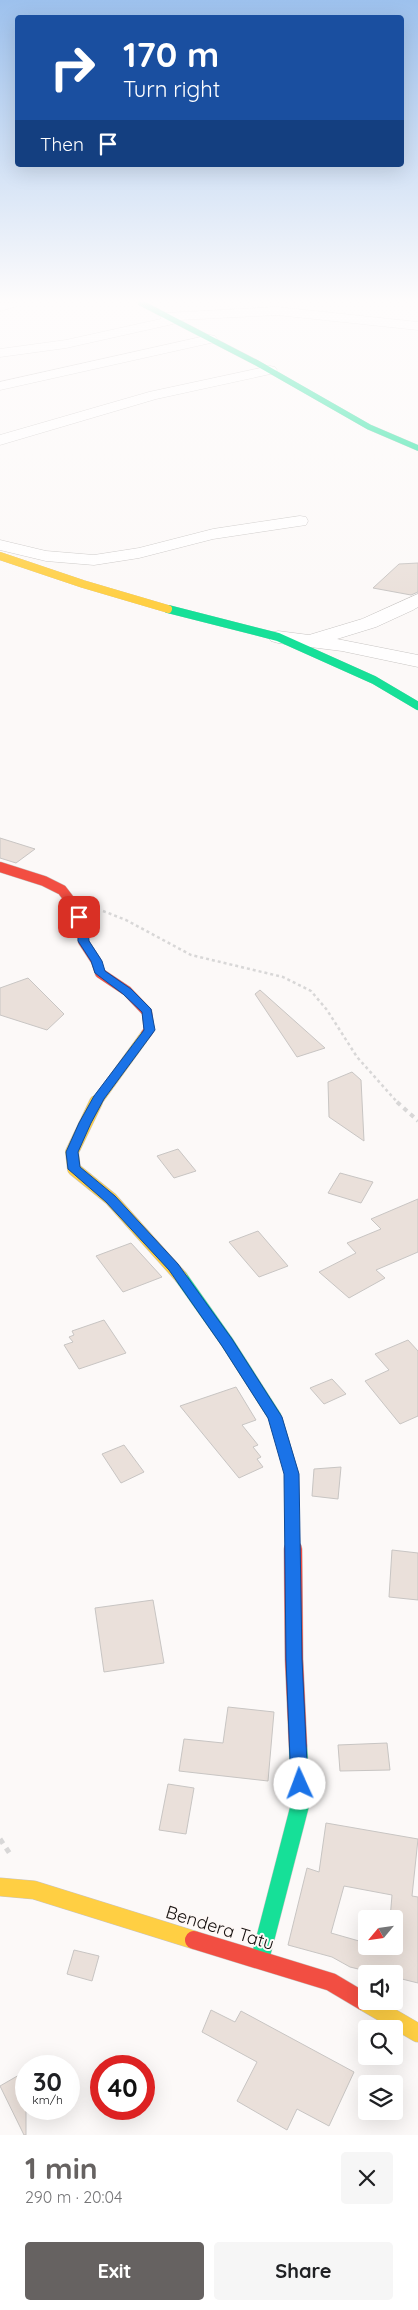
<!DOCTYPE html>
<html lang="en">
<head>
<meta charset="utf-8">
<style>
	body { margin:0; font-family:Quicksand,sans-serif; background:#f6f6f6; color:#202124; height:100vh; display:flex; flex-direction:column; font-size:19px; white-space:nowrap }
	* { box-sizing:border-box; margin:0 }
	p { font-size:16px; color:#757577 }
	.icon { flex:none; width:28px; height:28px; fill:none; stroke:currentColor; stroke-width:2; stroke-linecap:round; stroke-linejoin:round }
	.map { position:relative; height:2135px; overflow:hidden }
	.details { display:flex; flex-direction:column; background:#fff; flex:1 }
	.details>* { flex:none }
	.hud { position:absolute; left:15px; top:15px; width:389px; height:152px; border-radius:5px; box-shadow:0 5px 20px #0002; background:#1a4fa0; color:#fff; overflow:hidden }
	.needle { width:32px; rotate:241deg }
	.fabs { position:absolute; left:358px; top:1910px; display:grid; gap:10px }
	.fabs a { display:grid; place-items:center; width:45px; height:45px; border-radius:5px; background:#fff; box-shadow:0 5px 20px #0002; font-size:25px }
	.speed { position:absolute; left:15px; top:2055px; display:flex; gap:10px; font-size:25px; font-weight:700; text-align:center }
	.speed>* { display:grid; place-content:center; width:65px; height:65px; border-radius:50%; background:#fff; box-shadow:0 5px 20px #0002; line-height:1 }
	.speed small { font-size:12px; font-weight:400 }
	.speed .limit { border:8px solid #d22; background:#fff; color:#111 }
	.pin { position:absolute; display:grid; place-items:center; width:42px; height:42px; color:#fff; margin:-21px; border-radius:10px; box-shadow:0 2px 8px #0006 }
	.me { position:absolute; width:55px; margin:-28px; rotate:358deg; stroke-linejoin:round; filter:drop-shadow(0 0 4px #0008) }
	.turn { display:flex; align-items:center; gap:18px; height:105px; padding:0 25px; font-size:22px }
	.turn .icon { width:65px; height:65px; stroke-width:2.5 }
	.turn b { display:block; font-size:35px; line-height:42px }
	.then { display:flex; align-items:center; height:48px; padding:0 25px; background:#0003; gap:10px; font-size:19px }
	.round { display:grid; place-items:center; flex:none; width:52px; height:52px; border-radius:5px; background:#f6f6f6 }
	.summary { display:flex; align-items:center; justify-content:space-between; height:85px; padding:0 25px }
	h1 { font-size:30px; font-weight:800; line-height:38px; color:#666261 }
	.button { display:flex; gap:10px; margin-top:auto; padding:10px 25px }
	.button a { flex:1; height:58px; border-radius:5px; background:#666261; color:#fff; font-size:20px; font-weight:800; line-height:58px; text-align:center }
	.button a+a { background:#f6f6f6; color:#202124 }
	.map>svg:first-child { display:block }
	.building { fill:#eae0da; stroke:#c8c5c3; fill-rule:evenodd }
	.lines { fill:none; stroke-linecap:round; stroke-linejoin:round }
	.street-casing { stroke:#c8c5c3; stroke-width:1 }
	.fast-far3-casing { stroke:#c8c5c3; stroke-width:6 }
	.fast-far2-casing { stroke:#c8c5c3; stroke-width:8 }
	.fast-far1-casing { stroke:#c8c5c3; stroke-width:14 }
	.fast-casing { stroke:#c8c5c3; stroke-width:19 }
	.slow-far3-casing { stroke:#c8c5c3; stroke-width:8 }
	.slow-far2-casing { stroke:#c8c5c3; stroke-width:11 }
	.slow-far1-casing { stroke:#c8c5c3; stroke-width:14 }
	.slow-casing { stroke:#c8c5c3; stroke-width:19 }
	.jam-far2-casing { stroke:#c8c5c3; stroke-width:11 }
	.jam-far1-casing { stroke:#c8c5c3; stroke-width:14 }
	.jam-casing { stroke:#c8c5c3; stroke-width:19 }
	.path-far2 { stroke:#d8d7d7; stroke-width:2.5; stroke-dasharray:3 3; stroke-linecap:butt }
	.path-far1 { stroke:#d8d7d7; stroke-width:4; stroke-dasharray:4.5 4.5; stroke-linecap:butt }
	.path { stroke:#d8d7d7; stroke-width:5; stroke-dasharray:5.5 5.5; stroke-linecap:butt }
	.street { fill:#fffefe; fill-rule:evenodd }
	.fast-far3 { stroke:#16e098; stroke-width:5.5 }
	.fast-far2 { stroke:#16e098; stroke-width:8 }
	.fast-far1 { stroke:#16e098; stroke-width:13 }
	.fast { stroke:#16e098; stroke-width:18 }
	.slow-far3 { stroke:#ffcf43; stroke-width:8 }
	.slow-far2 { stroke:#ffcf43; stroke-width:10 }
	.slow-far1 { stroke:#ffcf43; stroke-width:13 }
	.slow { stroke:#ffcf43; stroke-width:18 }
	.jam-far2 { stroke:#f24e42; stroke-width:10 }
	.jam-far1 { stroke:#f24e42; stroke-width:13 }
	.jam { stroke:#f24e42; stroke-width:18 }
	.route { fill:#1a73e8; stroke:#114b97 }
	.labels { text-anchor:middle; stroke-width:4; stroke-linejoin:round; paint-order:stroke }
	.near-street-label { font-size:18px; fill:#16110f; stroke:#fef8f6 }
</style>
</head>
<body>
<div class="map">
<svg width="418" height="2135" viewBox="0 0 418 2135">
	<rect width="100%" height="100%" fill="#fcf9f8"/>
	<!-- building -->
	<path class="building" d="M 418,563 L 418,592 L 411,595 L 373,588 L 399,564 Z
		M 0,838 L 35,849 L 16,863 L 0,858 Z
		M 28,978 L 64,1014 L 47,1030 L 0,1015 L 0,988 Z
		M 260,990 L 325,1048 L 297,1057 L 255,994 Z
		M 352,1072 L 361,1080 L 364,1141 L 329,1117 L 328,1082 Z
		M 178,1149 L 196,1171 L 174,1178 L 157,1156 Z
		M 340,1173 L 373,1182 L 361,1203 L 328,1193 Z
		M 418,1199 L 418,1252 L 376,1270 L 385,1278 L 349,1298 L 319,1272 L 356,1253 L 347,1243 L 381,1229 L 371,1219 Z
		M 258,1231 L 288,1266 L 259,1277 L 229,1242 Z
		M 131,1243 L 162,1277 L 123,1292 L 96,1256 Z
		M 104,1320 L 126,1353 L 79,1369 L 64,1345 L 73,1342 L 69,1337 L 74,1335 L 72,1331 Z
		M 408,1340 L 418,1351 L 418,1416 L 400,1424 L 365,1381 L 389,1370 L 375,1354 Z
		M 332,1379 L 346,1394 L 324,1404 L 310,1388 Z
		M 236,1387 L 256,1420 L 242,1425 L 258,1445 L 253,1447 L 261,1457 L 257,1459 L 263,1467 L 239,1478 L 180,1406 Z
		M 124,1445 L 144,1472 L 121,1483 L 102,1454 Z
		M 341,1467 L 338,1499 L 312,1496 L 314,1469 Z
		M 392,1550 L 418,1553 L 418,1600 L 389,1597 Z
		M 153,1600 L 164,1663 L 104,1672 L 95,1608 Z
		M 228,1707 L 274,1712 L 268,1781 L 179,1771 L 184,1739 L 223,1743 Z
		M 387,1743 L 390,1770 L 340,1771 L 338,1745 Z
		M 168,1784 L 194,1788 L 186,1834 L 159,1830 Z
		M 326,1823 L 418,1839 L 412,1896 L 418,1897 L 418,1983 L 394,1977 L 394,1974 L 379,1974 L 350,1967 L 332,1957 L 288,1945 L 307,1868 L 319,1872 ZM 344,1886 L 392,1895 L 390,1919 L 394,1919 L 394,1946 L 388,1946 L 387,1949 L 366,1946 L 366,1943 L 331,1933 Z
		M 74,1950 L 99,1956 L 92,1981 L 67,1974 Z
		M 211,2010 L 235,2022 L 241,2011 L 354,2072 L 329,2126 L 297,2109 L 287,2130 L 237,2101 L 257,2062 L 202,2032 Z
		M 26,2071 L 26,2135 L 24,2135 L 0,2086 Z"/>
	<g class="lines">
		<!-- street casing -->
		<g class="street-casing">
			<path id="street" d="M 0,303 L 20,303 L 18,306 L 0,311 Z
				M 277,307 L 418,322 L 418,330 L 277,315 L 179,320 L 173,324 L 66,348 L 0,357 L 0,349 L 66,340 L 161,319 L 161,314 L 166,313 Z
				M 210,335 L 215,336 L 217,339 L 215,342 L 0,390 L 0,382 Z
				M 270,366 L 275,367 L 277,370 L 275,373 L 156,399 L 0,445 L 0,435 L 149,392 Z
				M 300,516 L 306,517 L 308,521 L 306,525 L 213,539 L 139,558 L 94,565 L 46,561 L 0,550 L 0,540 L 46,551 L 94,555 L 139,548 L 213,529 Z
				M 418,594 L 418,607 L 413,610 L 376,627 L 337,639 L 418,655 L 418,667 L 342,651 L 278,643 L 271,641 L 268,637 L 271,633 L 278,631 L 309,635 L 362,619 Z"/>
		</g>
		<!-- fast-far3 casing -->
		<g class="fast-far3-casing">
			<path id="fast-far3" d="M 141,303 L 257,363 L 369,427 L 418,448"/>
		</g>
		<!-- fast-far2 casing -->
		<g class="fast-far2-casing">
			<path id="fast-far2" d="M 168,609 L 278,637 L 374,680 L 418,706"/>
		</g>
		<!-- fast-far1 casing -->
		<g class="fast-far1-casing">
			<path id="fast-far1" d="M 181,1277 L 227,1342 L 275,1417 L 292,1474 L 293,1548"/>
		</g>
		<!-- fast casing -->
		<g class="fast-casing">
			<path id="fast" d="M 260,1959 L 301,1801 L 298,1746"/>
		</g>
		<!-- slow-far3 casing -->
		<g class="slow-far3-casing">
			<path id="slow-far3" d="M 0,556 L 83,584 L 168,609"/>
		</g>
		<!-- slow-far2 casing -->
		<g class="slow-far2-casing">
			<path id="slow-far2" d="M 96,1103 L 146,1034"/>
		</g>
		<!-- slow-far1 casing -->
		<g class="slow-far1-casing">
			<path id="slow-far1" d="M 96,1102 L 72,1152 L 74,1169 L 111,1199 L 181,1277"/>
		</g>
		<!-- slow casing -->
		<g class="slow-casing">
			<path id="slow" d="M 0,1887 L 34,1890 L 194,1940
				M 363,2001 L 418,2033"/>
		</g>
		<!-- jam-far2 casing -->
		<g class="jam-far2-casing">
			<path id="jam-far2" d="M 0,867 L 44,881 L 62,890 L 75,907 L 83,927 L 83,941 L 96,961 L 100,973 L 127,991 L 147,1012 L 149,1030 L 146,1034"/>
		</g>
		<!-- jam-far1 casing -->
		<g class="jam-far1-casing">
			<path id="jam-far1" d="M 293,1548 L 293,1550"/>
		</g>
		<!-- jam casing -->
		<g class="jam-casing">
			<path id="jam" d="M 293,1549 L 294,1659 L 298,1746
				M 194,1940 L 331,1982 L 363,2001"/>
		</g>
		<!-- path-far2 -->
		<path class="path-far2" d="M 103,911 L 126,920 L 191,955 L 283,977 L 311,991 L 327,1010 L 357,1057 L 398,1103"/>
		<!-- path-far1 -->
		<path class="path-far1" d="M 397,1102 L 418,1121"/>
		<!-- path -->
		<path class="path" d="M 0,1839 L 10,1854"/>
		<!-- street -->
		<use href="#street" class="street"/>
		<!-- fast-far3 -->
		<use href="#fast-far3" class="fast-far3"/>
		<!-- fast-far2 -->
		<use href="#fast-far2" class="fast-far2"/>
		<!-- fast-far1 -->
		<use href="#fast-far1" class="fast-far1"/>
		<!-- fast -->
		<use href="#fast" class="fast"/>
		<!-- slow-far3 -->
		<use href="#slow-far3" class="slow-far3"/>
		<!-- slow-far2 -->
		<use href="#slow-far2" class="slow-far2"/>
		<!-- slow-far1 -->
		<use href="#slow-far1" class="slow-far1"/>
		<!-- slow -->
		<use href="#slow" class="slow"/>
		<!-- jam-far2 -->
		<use href="#jam-far2" class="jam-far2"/>
		<!-- jam-far1 -->
		<use href="#jam-far1" class="jam-far1"/>
		<!-- jam -->
		<use href="#jam" class="jam"/>
	</g>
	<!-- sky -->
	<linearGradient id="sky" x2="0" y2="1"><stop stop-color="#9dc1ed"/><stop offset="0.5" stop-color="#fefcfc"/><stop offset="1" stop-color="#fefcfc" stop-opacity="0"/></linearGradient>
	<rect width="418" height="602" fill="url(#sky)"/>
	<!-- route -->
	<path class="route" d="M 79,914 L 84,917 L 88,927 L 89,941 L 102,961 L 105,971 L 131,989 L 151,1009 L 155,1030 L 104,1099 L 91,1123 L 78,1152 L 80,1167 L 115,1196 L 178,1264 L 232,1339 L 282,1417 L 299,1474 L 302,1659 L 308,1784 L 306,1789 L 300,1791 L 294,1789 L 291,1784 L 286,1659 L 284,1474 L 268,1418 L 222,1346 L 169,1270 L 106,1202 L 68,1169 L 66,1152 L 79,1123 L 94,1096 L 144,1030 L 142,1012 L 123,994 L 95,973 L 91,961 L 78,941 L 78,927 L 74,917 Z"/>
	<g class="labels">
		<!-- near-street labels -->
		<g class="near-street-label">
			<text transform="translate(220 1928) rotate(17)" y="6">Bendera Tatu</text>
		</g>
	</g>
</svg>
<div class="fabs">
<a><svg class="needle" viewBox="-14 -14 28 28"><path d="M0-13l5 13h-10z" fill="#e53935"/><path d="M0 13l5-13h-10z" fill="#757577"/></svg></a>
<a><svg class="icon" aria-label="sound" viewBox="0 0 24 24"><path d="M4 9h4l5-4v14l-5-4H4zM17 9q2 3 0 6"/></svg></a>
<a><svg class="icon" aria-label="search" viewBox="0 0 24 24"><circle cx="10" cy="10" r="6"/><path d="M15 15l6 6"/></svg></a>
<a><svg class="icon" aria-label="layers" viewBox="0 0 24 24"><path d="M12 4l9 5-9 5-9-5zM3 14l9 5 9-5"/></svg></a>
</div>
<div class="speed"><div>30<small>km/h</small></div><div class="limit">40</div></div>
<div class="pin" style="left:79px;top:917px;background:#d93025"><svg class="icon" aria-label="arrive" viewBox="0 0 24 24"><path d="M6 21V4h12l-3 4 3 4H6"/></svg></div>
<svg class="me" style="left:300px;top:1784px" viewBox="-20 -20 40 40"><circle r="19" fill="#fff"/><path d="M0-13L10 11 0 6-10 11z" fill="#1a73e8"/></svg>
<div class="hud">
<div class="turn"><svg class="icon" aria-label="right" viewBox="0 0 24 24"><path d="M7 20v-9h11M14 6l5 5-5 5"/></svg><div><b>170 m</b>Turn right</div></div>
<div class="then">Then<svg class="icon" aria-label="arrive" viewBox="0 0 24 24"><path d="M6 21V4h12l-3 4 3 4H6"/></svg></div>
</div>
</div>
<section class="details">
<div class="summary"><div><h1>1 min</h1><p>290 m · 20:04</p></div><a class="round"><svg class="icon" aria-label="close" viewBox="0 0 24 24"><path d="M6 6l12 12M18 6L6 18"/></svg></a></div>
<div class="button"><a>Exit</a><a>Share</a></div>
</section>
</body>
</html>
